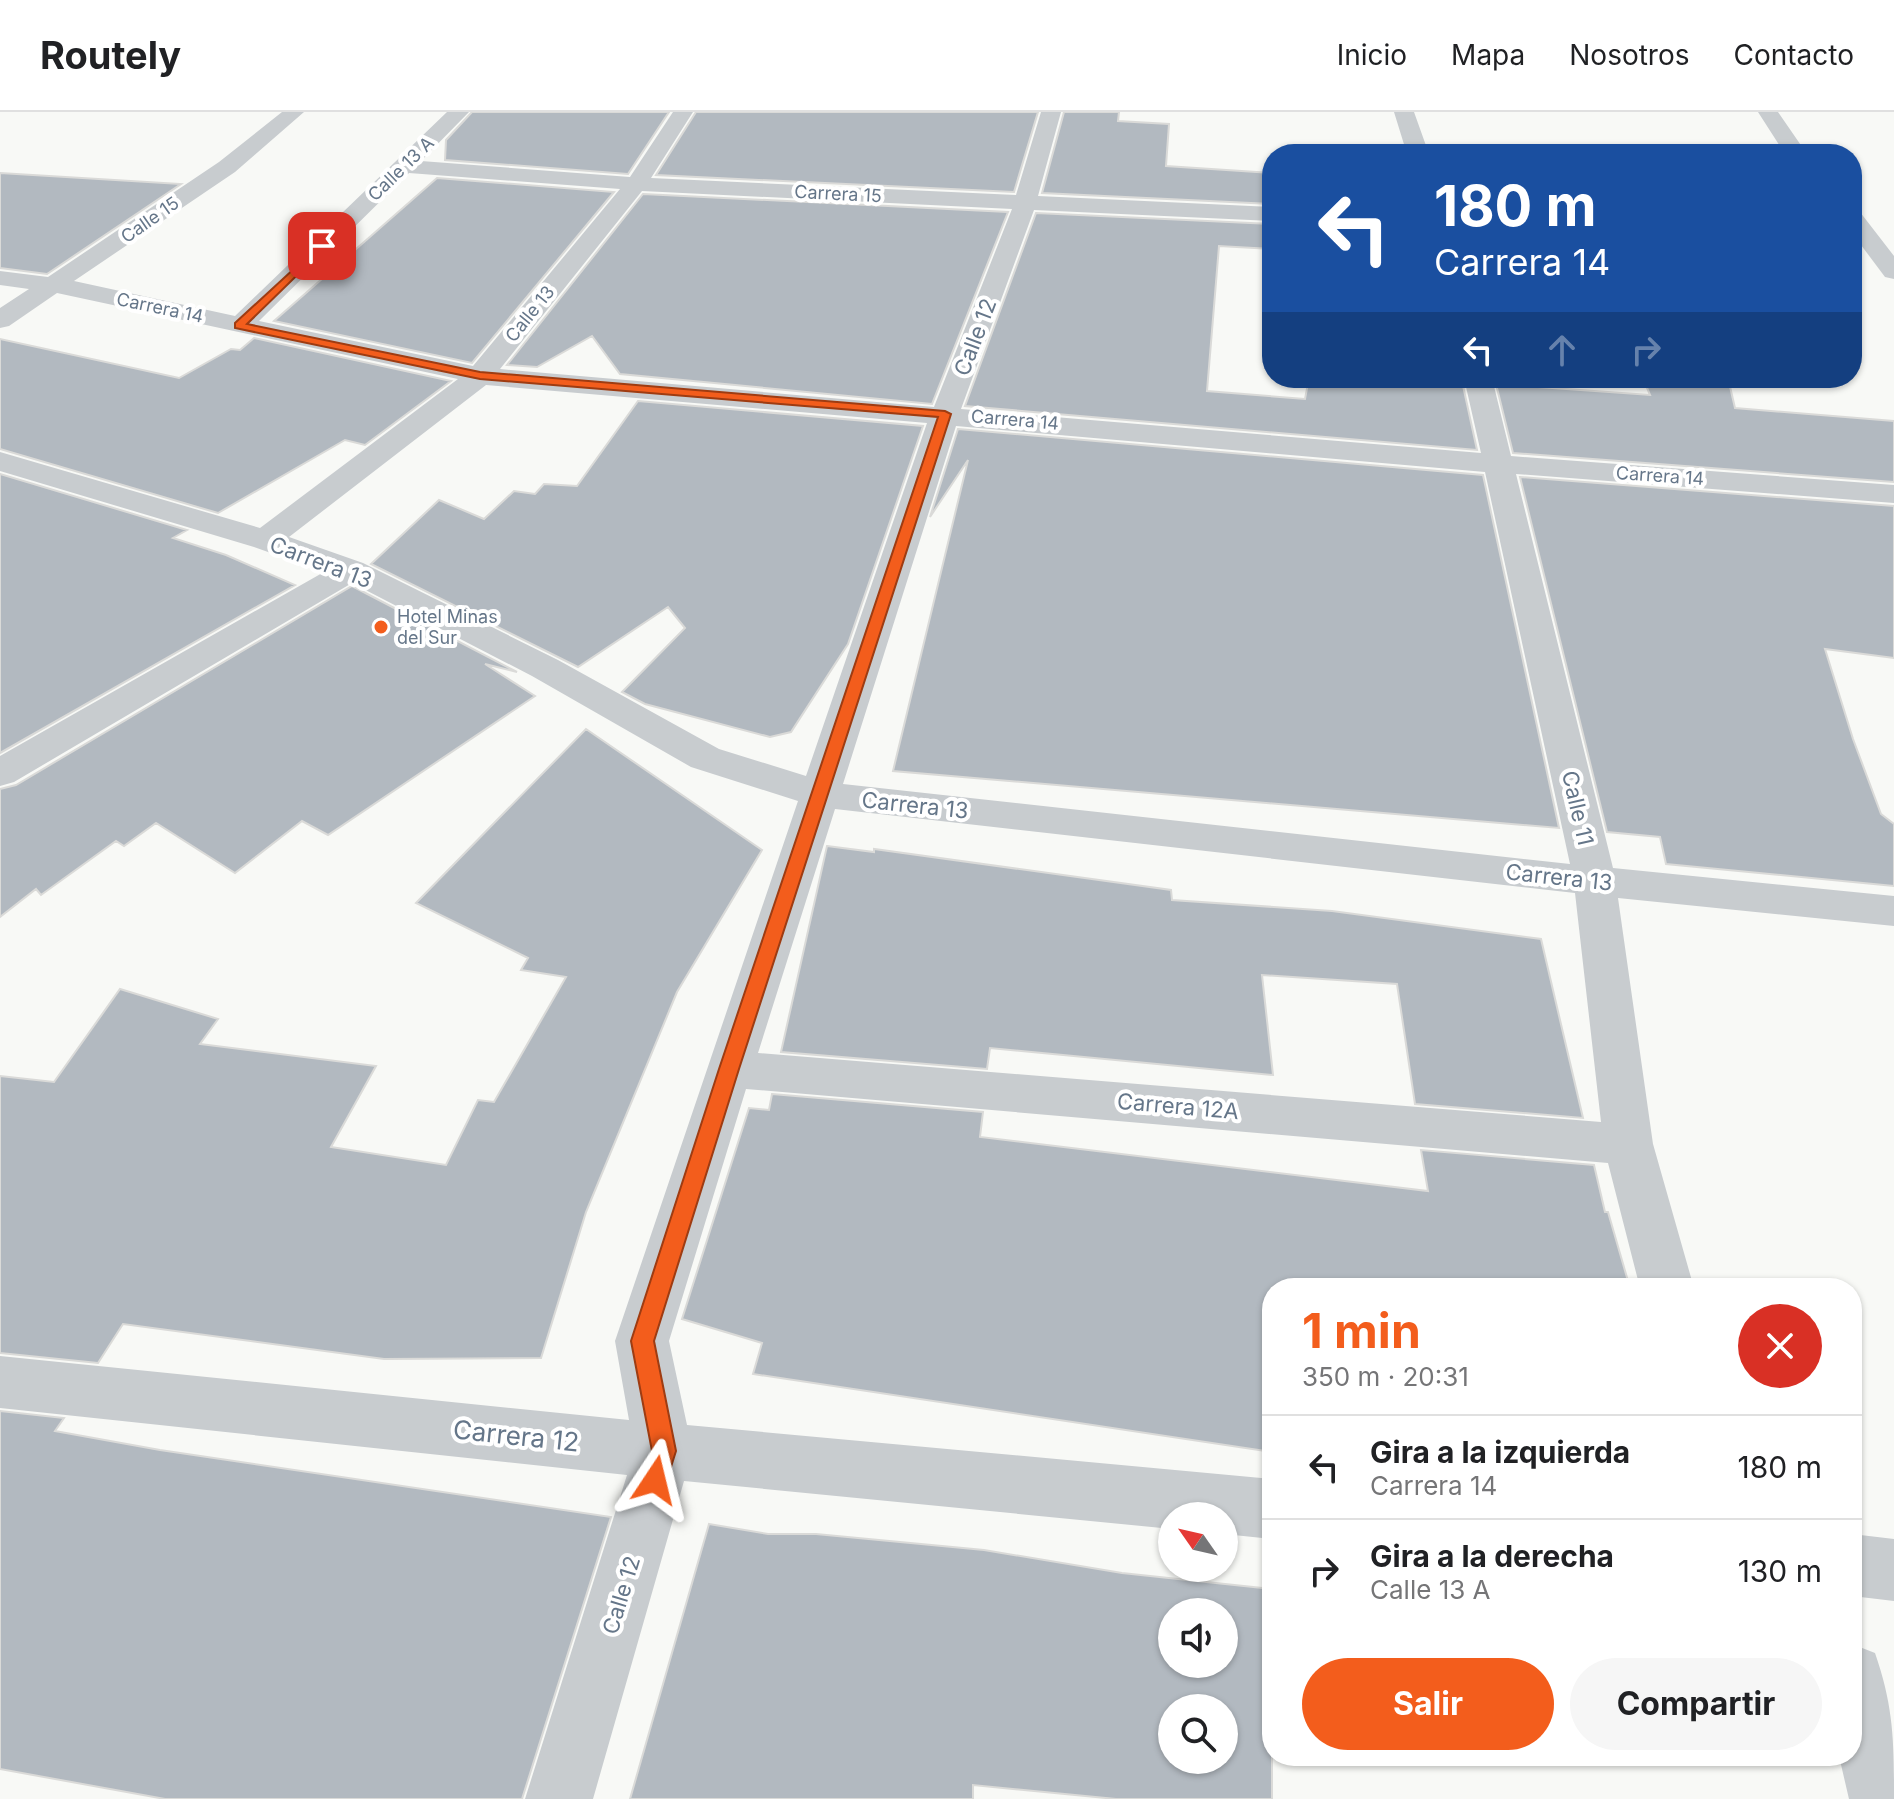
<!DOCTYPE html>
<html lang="es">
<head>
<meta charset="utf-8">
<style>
	body { margin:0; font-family:Inter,sans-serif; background:#f6f6f6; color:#202124; height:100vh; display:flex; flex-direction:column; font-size:30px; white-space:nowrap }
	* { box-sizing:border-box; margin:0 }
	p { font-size:26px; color:#757577 }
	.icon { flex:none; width:44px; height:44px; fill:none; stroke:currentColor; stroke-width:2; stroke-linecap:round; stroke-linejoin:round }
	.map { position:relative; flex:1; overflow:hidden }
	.details { position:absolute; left:1262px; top:1166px; width:600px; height:488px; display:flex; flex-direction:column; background:#fff; border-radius:32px; box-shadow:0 2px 6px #0004 }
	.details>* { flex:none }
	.hud { position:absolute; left:1262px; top:32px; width:600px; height:244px; border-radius:32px; box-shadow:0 2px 6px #0004; background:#1a4fa0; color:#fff; overflow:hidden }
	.needle { width:52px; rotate:304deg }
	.fabs { position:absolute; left:1158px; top:1390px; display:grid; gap:16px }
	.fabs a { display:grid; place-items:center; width:80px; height:80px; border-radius:50%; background:#fff; box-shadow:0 2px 6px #0004; font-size:40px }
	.pin { position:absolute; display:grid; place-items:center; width:68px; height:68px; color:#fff; margin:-34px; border-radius:16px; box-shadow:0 4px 12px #0006 }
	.me { position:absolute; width:88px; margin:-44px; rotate:10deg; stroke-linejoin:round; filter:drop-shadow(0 0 6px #0008) }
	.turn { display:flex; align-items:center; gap:28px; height:168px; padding:0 40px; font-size:36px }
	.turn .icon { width:104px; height:104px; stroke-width:2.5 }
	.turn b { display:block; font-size:56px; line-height:68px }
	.lanes { display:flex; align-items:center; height:76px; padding:0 40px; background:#0003; justify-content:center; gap:40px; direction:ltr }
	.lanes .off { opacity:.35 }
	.round { display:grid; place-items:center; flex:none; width:84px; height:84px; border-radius:42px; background:#f6f6f6 }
	.headline { display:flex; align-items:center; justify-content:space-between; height:136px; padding:0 40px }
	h1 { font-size:48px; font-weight:700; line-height:60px; color:#f35d1c }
	.primary-button { display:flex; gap:16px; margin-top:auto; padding:16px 40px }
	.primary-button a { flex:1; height:92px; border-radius:48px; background:#f35d1c; color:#fff; font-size:32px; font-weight:700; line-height:92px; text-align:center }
	.primary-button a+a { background:#f6f6f6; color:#202124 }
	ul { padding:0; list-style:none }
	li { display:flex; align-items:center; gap:24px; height:104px; padding:0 40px; border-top:2px solid #e0e0e0 }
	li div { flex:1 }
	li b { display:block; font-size:30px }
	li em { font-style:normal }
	header { display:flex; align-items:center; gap:48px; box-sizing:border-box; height:112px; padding:0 40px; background:#fff; border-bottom:2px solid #e0e0e0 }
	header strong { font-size:38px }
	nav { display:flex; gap:44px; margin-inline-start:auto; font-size:28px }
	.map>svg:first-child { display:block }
	.building { fill:#b2b9c0; stroke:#dadad8; stroke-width:2; fill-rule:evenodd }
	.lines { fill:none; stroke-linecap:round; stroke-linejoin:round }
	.street { fill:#c8cccf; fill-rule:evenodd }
	.route { fill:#f35d1c; stroke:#9e3c12; stroke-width:2 }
	.poi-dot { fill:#f35d1c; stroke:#fff; stroke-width:3 }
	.labels { text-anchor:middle; stroke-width:8; stroke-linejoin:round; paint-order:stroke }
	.far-street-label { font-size:18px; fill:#657689; stroke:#fff }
	.far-poi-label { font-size:18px; fill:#657689; stroke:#fff; text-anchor:start }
	.street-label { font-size:22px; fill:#657689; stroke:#fff }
	.near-street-label { font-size:26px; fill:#657689; stroke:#fff }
</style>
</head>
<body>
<header>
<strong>Routely</strong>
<nav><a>Inicio</a><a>Mapa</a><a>Nosotros</a><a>Contacto</a></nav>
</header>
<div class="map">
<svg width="1894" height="1687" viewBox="0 0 1894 1687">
	<rect width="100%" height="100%" fill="#f8f9f6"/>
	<!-- building -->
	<path class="building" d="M 472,0 L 669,0 L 628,62 L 445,48 L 446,28 Z
		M 696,0 L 1038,0 L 1014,80 L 656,63 Z
		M 1064,0 L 1119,0 L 1118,9 L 1169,12 L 1166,54 L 1272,61 L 1272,92 L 1042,81 Z
		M 0,61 L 181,72 L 47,162 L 0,156 Z
		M 437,66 L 614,80 L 472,251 L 274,209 Z
		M 643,82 L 1008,100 L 932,292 L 620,262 L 592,224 L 537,255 L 507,253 Z
		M 1036,101 L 1272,112 L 1272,137 L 1219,134 L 1207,279 L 1305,287 L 1309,266 L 1449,266 L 1462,269 L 1477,338 L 965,294 Z
		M 254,226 L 451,269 L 365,333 L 345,328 L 218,401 L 0,337 L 0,227 L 179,266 L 231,237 L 240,238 Z
		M 1643,266 L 1728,266 L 1735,296 L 1894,309 L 1894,370 L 1513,341 L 1496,272 L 1650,283 Z
		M 638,289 L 923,314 L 848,532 L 791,620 L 770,625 L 645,592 L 622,580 L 685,516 L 668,495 L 578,555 L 371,452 L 439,388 L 484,407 L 514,379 L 535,382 L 544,372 L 577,374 Z
		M 958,317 L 1483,363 L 1559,716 L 893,659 L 968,348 L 930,405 Z
		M 0,362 L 187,418 L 173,426 L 226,443 L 295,473 L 0,641 Z
		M 1520,365 L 1894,394 L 1894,546 L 1825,537 L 1853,627 L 1881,702 L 1894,712 L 1894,774 L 1666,752 L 1660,725 L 1607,720 Z
		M 352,474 L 517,560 L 485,552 L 535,584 L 328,723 L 302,709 L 235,761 L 156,711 L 124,734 L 116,729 L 41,783 L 36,777 L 0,805 L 0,677 L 16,673 Z
		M 586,617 L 762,738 L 677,880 L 586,1100 L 541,1246 L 384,1247 L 123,1212 L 98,1251 L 0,1241 L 0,964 L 54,970 L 120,877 L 218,907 L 200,932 L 376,954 L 331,1035 L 446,1053 L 478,988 L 494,990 L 566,865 L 521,858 L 528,846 L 416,791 Z
		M 827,734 L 874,740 L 874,737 L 1171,778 L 1172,788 L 1332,799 L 1541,827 L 1583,1006 L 1415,992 L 1397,872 L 1262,863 L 1273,963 L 990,936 L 987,957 L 781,940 Z
		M 772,982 L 983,1000 L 980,1025 L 1428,1079 L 1421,1038 L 1594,1053 L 1605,1100 L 1608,1100 L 1630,1176 L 1272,1176 L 1272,1340 L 753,1262 L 762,1231 L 682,1207 L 749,996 L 769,998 Z
		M 0,1299 L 64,1306 L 55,1319 L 160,1338 L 611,1405 L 522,1687 L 165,1687 L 0,1657 Z
		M 709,1412 L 768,1422 L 816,1422 L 984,1438 L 1122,1461 L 1272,1477 L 1272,1687 L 1116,1687 L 973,1673 L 973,1687 L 630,1687 ZM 1172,1500 L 1224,1500 L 1224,1552 L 1172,1552 ZM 1172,1596 L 1224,1596 L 1224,1648 L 1172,1648 Z"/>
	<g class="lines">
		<!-- street -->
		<path class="street" d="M 282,0 L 304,0 L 235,60 L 74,169 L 235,204 L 447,0 L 469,0 L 421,49 L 630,65 L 673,0 L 693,0 L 651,66 L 1016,83 L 1041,0 L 1061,0 L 1038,84 L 1272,95 L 1272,109 L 1034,98 L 961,297 L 1481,341 L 1464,266 L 1492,266 L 1511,344 L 1894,373 L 1894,391 L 1516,362 L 1613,756 L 1894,784 L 1894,814 L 1618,786 L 1653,1032 L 1694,1176 L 1640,1176 L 1608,1051 L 746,977 L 669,1229 L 687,1313 L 1272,1367 L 1272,1427 L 1224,1422 L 1224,1404 L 1172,1404 L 1172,1417 L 684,1369 L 593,1687 L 525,1687 L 627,1363 L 0,1296 L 0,1244 L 629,1308 L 615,1229 L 798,689 L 691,655 L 532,564 L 352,471 L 14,670 L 0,674 L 0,644 L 324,460 L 254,435 L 0,359 L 0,340 L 260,416 L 458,267 L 57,181 L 9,214 L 0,216 L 0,196 L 29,177 L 0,173 L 0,159 L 48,165 L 219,50 ZM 409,61 L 620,77 L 473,254 L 259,209 ZM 642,79 L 1012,97 L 934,295 L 500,257 ZM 486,273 L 927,311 L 806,664 L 719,637 L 558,548 L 363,451 L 289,425 ZM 956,314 L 1485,360 L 1570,752 L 843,672 ZM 835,697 L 1575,781 L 1601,1010 L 758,941 Z
			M 1394,0 L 1414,0 L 1429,42 L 1407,42 Z
			M 1758,0 L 1778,0 L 1807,42 L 1785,42 Z
			M 1852,98 L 1860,100 L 1894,144 L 1894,167 L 1885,165 L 1852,121 Z
			M 1852,1422 L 1894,1427 L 1894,1489 L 1852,1484 Z
			M 1852,1532 L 1875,1541 C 1894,1596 1894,1630 1894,1687 L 1849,1687 L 1839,1644 L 1852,1644 Z"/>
	</g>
	<!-- route -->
	<path class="route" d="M 322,131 L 325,136 L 247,212 L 480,260 L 945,299 L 951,302 L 739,957 L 654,1229 L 676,1339 L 664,1377 L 655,1380 L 647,1377 L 643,1368 L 652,1339 L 631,1229 L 719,957 L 938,305 L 480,267 L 235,216 L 235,211 Z"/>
	<!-- markers -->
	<circle class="poi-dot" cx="381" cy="515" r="8"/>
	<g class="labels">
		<!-- far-street labels -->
		<g class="far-street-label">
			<text transform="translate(401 57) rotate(-44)" y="6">Calle 13 A</text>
			<text transform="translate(838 82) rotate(3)" y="6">Carrera 15</text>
			<text transform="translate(150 108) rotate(-35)" y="6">Calle 15</text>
			<text transform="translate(160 196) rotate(12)" y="6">Carrera 14</text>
			<text transform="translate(530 202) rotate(-51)" y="6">Calle 13</text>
			<text transform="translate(1015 308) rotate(5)" y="6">Carrera 14</text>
			<text transform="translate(1660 364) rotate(4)" y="6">Carrera 14</text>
		</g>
		<!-- far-poi labels -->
		<g class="far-poi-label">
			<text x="397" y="511">Hotel Minas<tspan x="397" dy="21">del Sur</tspan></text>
		</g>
		<!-- street labels -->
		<g class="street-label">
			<text transform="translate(975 225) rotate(-69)" y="8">Calle 12</text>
			<text transform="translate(321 450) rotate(21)" y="8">Carrera 13</text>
			<text transform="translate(915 693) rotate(6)" y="8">Carrera 13</text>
			<text transform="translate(1578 696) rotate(77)" y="8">Calle 11</text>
			<text transform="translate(1559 765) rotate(6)" y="8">Carrera 13</text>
			<text transform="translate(1178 994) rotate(5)" y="8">Carrera 12A</text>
			<text transform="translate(621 1483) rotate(-73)" y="8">Calle 12</text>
		</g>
		<!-- near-street labels -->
		<g class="near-street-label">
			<text transform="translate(516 1324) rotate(6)" y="9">Carrera 12</text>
		</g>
	</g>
</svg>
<div class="fabs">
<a><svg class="needle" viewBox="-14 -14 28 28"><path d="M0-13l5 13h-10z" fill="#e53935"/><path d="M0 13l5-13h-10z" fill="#757577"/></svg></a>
<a><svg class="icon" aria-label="sound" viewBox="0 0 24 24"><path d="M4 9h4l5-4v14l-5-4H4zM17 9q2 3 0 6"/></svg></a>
<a><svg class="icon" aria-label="search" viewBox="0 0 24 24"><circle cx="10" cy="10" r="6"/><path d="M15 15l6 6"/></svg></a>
</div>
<div class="pin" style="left:322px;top:134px;background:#d93025"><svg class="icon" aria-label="arrive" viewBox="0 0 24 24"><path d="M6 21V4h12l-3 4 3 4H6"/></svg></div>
<svg class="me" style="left:655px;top:1368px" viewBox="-20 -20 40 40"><path d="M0-17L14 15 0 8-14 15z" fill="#f35d1c" stroke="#fff" stroke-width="4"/></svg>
<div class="hud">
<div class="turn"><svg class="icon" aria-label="left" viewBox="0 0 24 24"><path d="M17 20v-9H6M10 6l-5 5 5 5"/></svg><div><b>180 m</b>Carrera 14</div></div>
<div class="lanes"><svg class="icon" aria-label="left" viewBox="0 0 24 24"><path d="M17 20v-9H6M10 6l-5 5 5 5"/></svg><svg class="icon off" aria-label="ahead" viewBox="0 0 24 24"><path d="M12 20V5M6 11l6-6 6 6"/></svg><svg class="icon off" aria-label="right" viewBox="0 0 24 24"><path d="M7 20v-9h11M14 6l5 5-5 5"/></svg></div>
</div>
<section class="details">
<div class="headline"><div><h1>1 min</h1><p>350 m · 20:31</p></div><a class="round" style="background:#d93025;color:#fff"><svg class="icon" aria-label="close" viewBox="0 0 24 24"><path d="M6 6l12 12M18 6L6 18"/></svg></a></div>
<ul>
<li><svg class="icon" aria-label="left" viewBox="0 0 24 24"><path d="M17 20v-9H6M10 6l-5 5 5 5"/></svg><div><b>Gira a la izquierda</b><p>Carrera 14</p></div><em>180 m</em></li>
<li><svg class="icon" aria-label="right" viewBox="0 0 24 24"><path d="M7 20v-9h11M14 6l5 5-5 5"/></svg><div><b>Gira a la derecha</b><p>Calle 13 A</p></div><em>130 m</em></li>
</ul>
<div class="primary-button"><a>Salir</a><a>Compartir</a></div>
</section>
</div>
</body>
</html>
